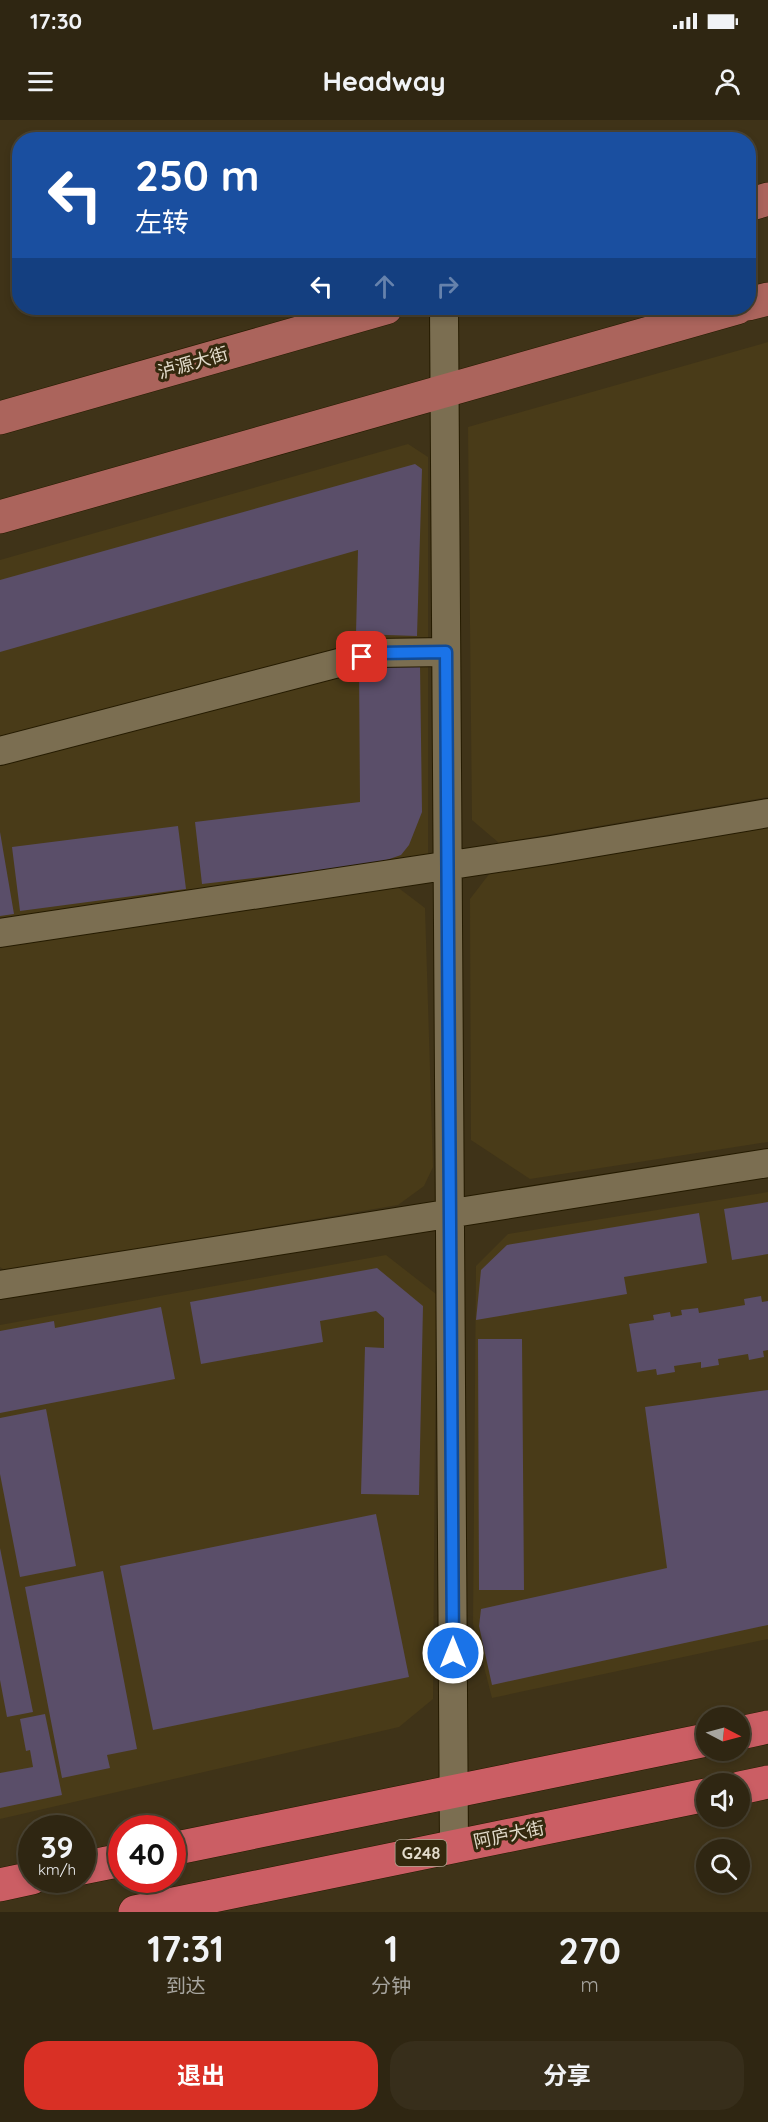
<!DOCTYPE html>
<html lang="zh">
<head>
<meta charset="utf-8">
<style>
	body { margin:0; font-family:Quicksand,"Noto Sans SC",sans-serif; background:#372e1b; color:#f1f3f6; height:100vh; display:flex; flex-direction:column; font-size:22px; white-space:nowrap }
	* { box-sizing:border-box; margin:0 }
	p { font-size:20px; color:#a7a59f }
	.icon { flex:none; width:33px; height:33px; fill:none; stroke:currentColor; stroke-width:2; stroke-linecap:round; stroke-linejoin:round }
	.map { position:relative; height:1792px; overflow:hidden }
	.side { display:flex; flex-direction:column; background:#2f2612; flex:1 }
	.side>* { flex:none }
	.banner { position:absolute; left:12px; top:12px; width:744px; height:183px; border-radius:24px; box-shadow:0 3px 9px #0003,0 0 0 2px #4a4332; background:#1a4fa0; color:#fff; overflow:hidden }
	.needle { width:39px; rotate:96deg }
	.tools { position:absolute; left:696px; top:1587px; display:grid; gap:12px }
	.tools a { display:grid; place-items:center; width:54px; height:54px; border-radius:50%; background:#2f2612; box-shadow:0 3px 9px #0003,0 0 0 2px #4a4332; font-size:30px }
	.speed { position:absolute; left:18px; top:1695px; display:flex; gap:12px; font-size:30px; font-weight:700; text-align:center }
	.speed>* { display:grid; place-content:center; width:78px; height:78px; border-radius:50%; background:#2f2612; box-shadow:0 3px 9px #0003,0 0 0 2px #4a4332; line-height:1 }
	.speed small { font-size:15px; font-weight:400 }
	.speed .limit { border:9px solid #d22; background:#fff; color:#111 }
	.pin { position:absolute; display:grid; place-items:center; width:51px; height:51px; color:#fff; margin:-26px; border-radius:12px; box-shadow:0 3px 9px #0006 }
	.me { position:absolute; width:66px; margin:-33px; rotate:0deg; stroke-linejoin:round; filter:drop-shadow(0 0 4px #0008) }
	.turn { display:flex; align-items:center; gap:21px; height:126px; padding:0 24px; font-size:27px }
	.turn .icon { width:78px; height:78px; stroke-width:2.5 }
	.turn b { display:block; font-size:42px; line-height:51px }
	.lanes { display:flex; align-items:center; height:57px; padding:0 24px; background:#0003; justify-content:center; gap:30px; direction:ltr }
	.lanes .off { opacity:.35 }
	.eta { display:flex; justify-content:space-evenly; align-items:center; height:102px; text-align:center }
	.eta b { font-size:36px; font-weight:700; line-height:42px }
	.action { display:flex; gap:12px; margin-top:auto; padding:12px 24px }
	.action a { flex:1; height:69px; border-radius:24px; background:#d93025; color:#fff; font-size:24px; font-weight:700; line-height:69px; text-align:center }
	.action a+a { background:#372e1b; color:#f1f3f6 }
	.status { display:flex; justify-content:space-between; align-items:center; height:42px; padding:0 30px; background:#2f2612; direction:ltr }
	.status svg { height:16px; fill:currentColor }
	header { display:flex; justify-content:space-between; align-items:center; height:78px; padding:0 24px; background:#2f2612; font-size:27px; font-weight:700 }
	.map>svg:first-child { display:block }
	.built { fill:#493b18 }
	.building { fill:#5a4e69 }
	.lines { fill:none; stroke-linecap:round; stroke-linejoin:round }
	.minor-casing { stroke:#251b01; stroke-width:30 }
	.major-casing { stroke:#251b01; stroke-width:34 }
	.highway-casing { stroke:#251b01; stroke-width:34 }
	.minor { stroke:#7b6e51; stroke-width:28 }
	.major { stroke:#ab645c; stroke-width:33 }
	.highway { stroke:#cb5e64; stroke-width:33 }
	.route-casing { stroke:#114b97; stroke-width:15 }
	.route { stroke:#1a73e8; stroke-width:10 }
	.labels { text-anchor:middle; stroke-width:6; stroke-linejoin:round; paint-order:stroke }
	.shield { fill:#34290e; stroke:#aea692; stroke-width:1.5 }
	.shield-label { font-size:16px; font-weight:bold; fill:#e2dbcb }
	.street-label { font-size:18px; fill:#e2dbcb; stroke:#34290e }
</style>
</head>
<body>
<div class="status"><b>17:30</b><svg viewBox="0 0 49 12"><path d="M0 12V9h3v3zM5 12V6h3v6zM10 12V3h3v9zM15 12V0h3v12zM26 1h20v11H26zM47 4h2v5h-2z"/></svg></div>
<header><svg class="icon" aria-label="menu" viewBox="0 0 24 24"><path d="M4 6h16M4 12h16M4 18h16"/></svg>Headway<svg class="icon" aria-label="person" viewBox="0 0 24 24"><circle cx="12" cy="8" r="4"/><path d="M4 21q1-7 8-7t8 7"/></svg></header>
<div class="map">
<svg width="768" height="1792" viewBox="0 0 768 1792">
	<rect width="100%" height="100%" fill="#3f3318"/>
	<!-- built -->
	<path class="built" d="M 768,222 L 768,677 L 499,723 L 472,700 L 468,307 Z
		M 408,324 L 428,337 L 428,737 L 0,802 L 0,440 Z
		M 768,702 L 768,1022 L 530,1059 L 471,1020 L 470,779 L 493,749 Z
		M 392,763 L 425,788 L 433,1047 L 424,1066 L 398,1085 L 6,1151 L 0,1147 L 0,821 Z
		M 768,1072 L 768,1519 L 492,1578 L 473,1504 L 476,1146 L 508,1114 Z
		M 386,1135 L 436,1174 L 433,1579 L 399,1607 L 0,1699 L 0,1205 Z"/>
	<!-- building -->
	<path class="building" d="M 415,344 L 422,349 L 417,516 L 356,514 L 358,430 L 0,532 L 0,460 Z
		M 359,544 L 420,544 L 422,692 L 409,725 L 401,735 L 375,744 L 202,764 L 195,702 L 360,682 Z
		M 178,706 L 186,769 L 20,791 L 12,727 Z
		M 0,712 L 14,794 L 0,796 Z
		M 768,1082 L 768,1134 L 732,1140 L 724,1089 Z
		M 699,1093 L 707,1143 L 624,1157 L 627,1174 L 476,1200 L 481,1150 L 507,1125 Z
		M 377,1148 L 423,1186 L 419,1375 L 361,1374 L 365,1227 L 384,1228 L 384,1198 L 376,1191 L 320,1201 L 323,1222 L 201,1244 L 190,1182 Z
		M 761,1176 L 762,1182 L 768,1181 L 768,1230 L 763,1231 L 764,1237 L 749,1240 L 748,1234 L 718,1239 L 719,1245 L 701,1248 L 701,1242 L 674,1246 L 675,1252 L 657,1255 L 656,1249 L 637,1252 L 629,1204 L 654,1200 L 653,1195 L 670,1192 L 671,1197 L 682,1195 L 681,1190 L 698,1188 L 699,1193 L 745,1185 L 744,1179 Z
		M 161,1187 L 175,1259 L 0,1293 L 0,1211 L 54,1201 L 55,1208 Z
		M 478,1219 L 522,1219 L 524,1470 L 479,1470 Z
		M 768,1270 L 768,1505 L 492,1565 L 479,1506 L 481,1489 L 667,1448 L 645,1287 Z
		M 46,1289 L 76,1446 L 20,1457 L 0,1354 L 0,1298 Z
		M 376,1394 L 409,1557 L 153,1610 L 120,1446 Z
		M 0,1428 L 33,1592 L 7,1597 L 0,1560 Z
		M 103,1451 L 137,1629 L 107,1635 L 110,1648 L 62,1658 L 25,1467 Z
		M 45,1594 L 62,1675 L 0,1688 L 0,1653 L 33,1647 L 30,1630 L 26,1631 L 20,1599 Z"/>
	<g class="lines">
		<!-- minor casing -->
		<g class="minor-casing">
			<path id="minor" d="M 444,188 L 454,1726
				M 0,631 L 377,533 L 446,532
				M 0,813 L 551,730 L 768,693
				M 0,1165 L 768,1043"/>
		</g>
		<!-- major casing -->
		<g class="major-casing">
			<path id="major" d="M 748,85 L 768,79
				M 748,184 L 768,179
				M 0,298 L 386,188
				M 0,397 L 737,188"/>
		</g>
		<!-- highway casing -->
		<g class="highway-casing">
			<path id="highway" d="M 740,1613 L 768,1607
				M 740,1668 L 768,1662
				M 172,1729 L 706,1620
				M 82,1748 L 122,1740
				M 0,1765 L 32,1758
				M 135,1792 L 706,1675"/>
		</g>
		<!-- minor -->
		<use href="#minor" class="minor"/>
		<!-- major -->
		<use href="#major" class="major"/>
		<!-- highway -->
		<use href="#highway" class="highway"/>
	</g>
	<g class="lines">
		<!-- route casing -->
		<g class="route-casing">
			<path id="route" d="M 362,537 L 377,533 L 446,532 L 453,1533"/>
		</g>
		<!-- route -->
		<use href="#route" class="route"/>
	</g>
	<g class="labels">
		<!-- shield labels -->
		<rect class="shield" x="395.5" y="1720" width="51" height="26" rx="4.5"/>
		<g class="shield-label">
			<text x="421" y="1739">G248</text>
		</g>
		<!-- street labels -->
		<g class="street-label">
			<text transform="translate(193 243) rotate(-16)" y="6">泸源大街</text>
			<text transform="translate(509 1715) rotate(-12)" y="6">阿庐大街</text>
		</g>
	</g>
</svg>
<div class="tools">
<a><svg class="needle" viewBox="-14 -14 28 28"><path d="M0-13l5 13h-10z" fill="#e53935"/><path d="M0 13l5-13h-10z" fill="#a7a59f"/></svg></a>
<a><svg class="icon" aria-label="sound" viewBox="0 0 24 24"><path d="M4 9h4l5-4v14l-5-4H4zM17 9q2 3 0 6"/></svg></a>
<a><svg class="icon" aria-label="search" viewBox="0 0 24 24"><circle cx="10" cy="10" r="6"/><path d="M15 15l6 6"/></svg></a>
</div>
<div class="speed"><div>39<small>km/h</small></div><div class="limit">40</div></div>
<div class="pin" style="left:362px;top:537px;background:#d93025"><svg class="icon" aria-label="arrive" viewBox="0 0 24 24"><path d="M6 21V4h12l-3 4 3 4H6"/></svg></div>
<svg class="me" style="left:453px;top:1533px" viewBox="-20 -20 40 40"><circle r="17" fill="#1a73e8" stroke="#fff" stroke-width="3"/><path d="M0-11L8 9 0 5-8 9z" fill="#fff"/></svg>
<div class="banner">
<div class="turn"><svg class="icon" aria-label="left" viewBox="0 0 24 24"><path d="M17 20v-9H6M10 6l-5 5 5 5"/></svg><div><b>250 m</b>左转</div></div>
<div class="lanes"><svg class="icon" aria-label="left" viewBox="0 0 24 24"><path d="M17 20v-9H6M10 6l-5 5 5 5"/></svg><svg class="icon off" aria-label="ahead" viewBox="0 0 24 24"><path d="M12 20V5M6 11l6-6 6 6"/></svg><svg class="icon off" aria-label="right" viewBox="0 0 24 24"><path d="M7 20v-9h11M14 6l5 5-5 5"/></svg></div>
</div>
</div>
<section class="side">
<div class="eta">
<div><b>17:31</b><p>到达</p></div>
<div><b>1</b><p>分钟</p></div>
<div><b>270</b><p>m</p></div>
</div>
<div class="action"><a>退出</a><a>分享</a></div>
</section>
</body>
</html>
